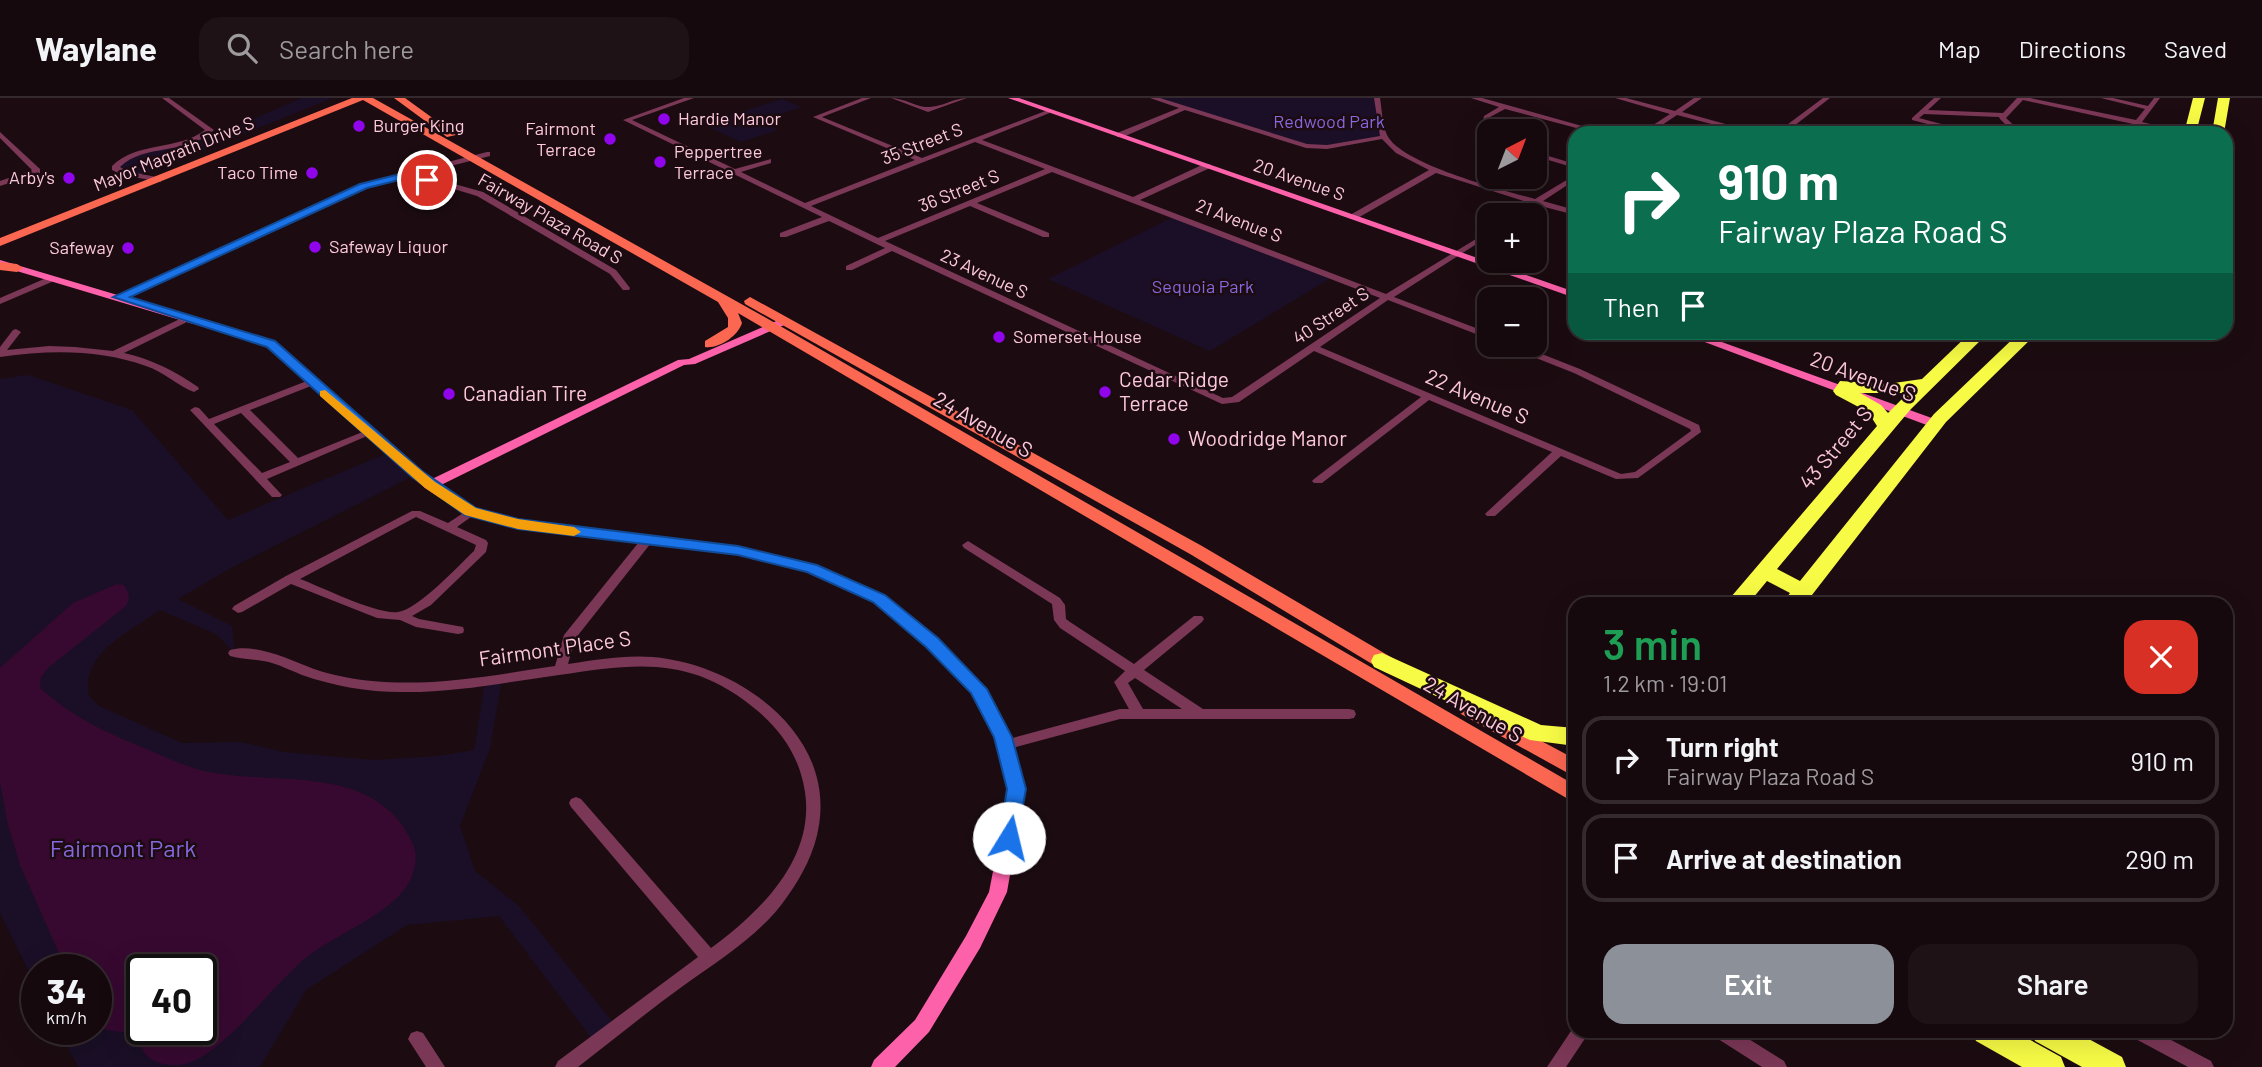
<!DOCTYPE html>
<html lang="en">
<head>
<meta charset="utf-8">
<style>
	body { margin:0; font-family:Barlow,sans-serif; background:#1e1216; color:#f1f3f6; height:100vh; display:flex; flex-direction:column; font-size:26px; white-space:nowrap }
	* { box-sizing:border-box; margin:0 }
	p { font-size:23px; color:#9d9a9d }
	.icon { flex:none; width:38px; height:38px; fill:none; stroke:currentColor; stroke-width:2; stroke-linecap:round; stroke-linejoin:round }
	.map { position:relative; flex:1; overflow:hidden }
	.side { position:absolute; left:1568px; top:499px; width:665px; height:441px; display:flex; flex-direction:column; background:#15090d; border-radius:21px; box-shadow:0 7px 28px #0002,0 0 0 2px #342a2e }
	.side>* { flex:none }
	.hud { position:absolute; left:1568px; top:28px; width:665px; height:214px; border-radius:21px; box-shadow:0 7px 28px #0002,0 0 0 2px #342a2e; background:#0b6e4f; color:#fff; overflow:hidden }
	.needle { width:46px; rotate:42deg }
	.tools { position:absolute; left:1477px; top:21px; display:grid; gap:14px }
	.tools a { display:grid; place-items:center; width:70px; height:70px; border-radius:14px; background:#15090d; box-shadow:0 7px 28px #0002,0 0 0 2px #342a2e; font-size:35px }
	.speed { position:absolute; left:21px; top:856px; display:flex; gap:14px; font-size:35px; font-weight:700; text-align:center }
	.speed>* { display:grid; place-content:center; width:91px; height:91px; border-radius:50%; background:#15090d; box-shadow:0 7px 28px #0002,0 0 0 2px #342a2e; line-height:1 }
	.speed small { font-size:18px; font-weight:400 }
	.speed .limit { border:4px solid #111; border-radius:10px; background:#fff; color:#111 }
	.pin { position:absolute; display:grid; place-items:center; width:60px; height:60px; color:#fff; margin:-30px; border:4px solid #fff; border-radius:50%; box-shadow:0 2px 7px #0007 }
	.me { position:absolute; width:77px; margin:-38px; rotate:9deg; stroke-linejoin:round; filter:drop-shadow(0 0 5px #0008) }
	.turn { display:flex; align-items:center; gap:24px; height:147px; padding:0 35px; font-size:32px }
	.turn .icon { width:91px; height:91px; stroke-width:2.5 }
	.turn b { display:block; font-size:49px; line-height:60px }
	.then { display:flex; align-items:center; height:66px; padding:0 35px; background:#0003; gap:14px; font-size:26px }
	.round { display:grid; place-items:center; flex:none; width:74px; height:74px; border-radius:21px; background:#1e1216 }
	.head { display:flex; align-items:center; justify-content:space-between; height:119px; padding:0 35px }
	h1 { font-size:42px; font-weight:600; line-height:52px; color:#1e9e55 }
	.button { display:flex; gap:14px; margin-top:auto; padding:14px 35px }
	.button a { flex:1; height:80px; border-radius:21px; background:#8c9099; color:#fff; font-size:28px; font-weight:600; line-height:80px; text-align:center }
	.button a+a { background:#1e1216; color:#f1f3f6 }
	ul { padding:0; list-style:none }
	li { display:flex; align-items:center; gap:21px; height:88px; margin:0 14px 10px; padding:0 21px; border:4px solid #342a2e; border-radius:21px }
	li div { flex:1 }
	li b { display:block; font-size:26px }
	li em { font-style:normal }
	header { display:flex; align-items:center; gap:42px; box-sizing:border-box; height:98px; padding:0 35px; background:#15090d; border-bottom:2px solid #342a2e }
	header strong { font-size:33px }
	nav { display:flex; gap:38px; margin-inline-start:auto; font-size:24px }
	.search { width:490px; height:63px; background:#1e1216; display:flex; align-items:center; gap:18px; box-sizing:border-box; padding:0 24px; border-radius:21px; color:#9d9a9d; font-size:26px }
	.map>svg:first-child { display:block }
	.green { fill:#1a0f26; fill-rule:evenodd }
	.water { fill:#370931; fill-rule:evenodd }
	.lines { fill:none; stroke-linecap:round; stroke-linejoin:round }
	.street { fill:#7a3756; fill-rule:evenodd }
	.secondary { fill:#fc61aa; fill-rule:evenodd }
	.primary { fill:#fc6751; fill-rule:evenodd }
	.highway { fill:#f7fb45; fill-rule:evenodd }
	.route { fill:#1a73e8; stroke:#114b97; stroke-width:2 }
	.slow { fill:#f59e0b }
	.poi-dot { fill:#9105ed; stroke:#1c0c11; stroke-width:2.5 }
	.labels { text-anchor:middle; stroke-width:5; stroke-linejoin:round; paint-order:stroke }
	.far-poi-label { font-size:18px; fill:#fec8dc; stroke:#1c0c11; text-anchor:start }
	.far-park-label { font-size:18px; fill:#8667df; stroke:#1c0c11 }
	.far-street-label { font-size:18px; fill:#fec8dc; stroke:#1c0c11 }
	.street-label { font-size:21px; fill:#fec8dc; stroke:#1c0c11 }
	.poi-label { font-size:21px; fill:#fec8dc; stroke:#1c0c11; text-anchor:start }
	.near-park-label { font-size:24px; fill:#8667df; stroke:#1c0c11 }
</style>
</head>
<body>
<header>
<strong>Waylane</strong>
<div class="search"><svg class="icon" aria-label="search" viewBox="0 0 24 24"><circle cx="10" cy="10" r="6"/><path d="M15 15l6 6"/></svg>Search here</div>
<nav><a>Map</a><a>Directions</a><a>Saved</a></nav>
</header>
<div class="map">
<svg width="2262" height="969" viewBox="0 0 2262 969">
	<rect width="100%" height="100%" fill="#1c0c11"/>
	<!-- green -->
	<path class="green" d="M 302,0 L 332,0 L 141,78 L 125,75 L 117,66 L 142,55 L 175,49 L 207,36 L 226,33 Z
		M 1153,0 L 1377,0 L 1384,39 L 1317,50 Z
		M 782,1 L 801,9 L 760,23 L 778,32 L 741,44 L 702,26 Z
		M 1175,118 L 1334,178 L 1210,253 L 1048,181 Z
		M 28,277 L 132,312 L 228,422 L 390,354 L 417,376 L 227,472 L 178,501 L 232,528 L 235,555 L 216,536 L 160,512 C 131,533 80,555 89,598 L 99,608 L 182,645 L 241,644 L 283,654 L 374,662 L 438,658 L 474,652 L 485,584 L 502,581 L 490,650 L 460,728 L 475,773 L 518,807 L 616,928 L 595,945 L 499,818 L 407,827 L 306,892 L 260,969 L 78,969 L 58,931 L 96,931 L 96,872 L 37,872 L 37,890 L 0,815 L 0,281 ZM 142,872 L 201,872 L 201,931 L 142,931 Z"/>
	<!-- water -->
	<path class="water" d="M 117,486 L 124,487 C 129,495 131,500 126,508 L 49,569 L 41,579 L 40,590 C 75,621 107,635 149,652 C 167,660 185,668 204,673 C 274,689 374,663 412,744 C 420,760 414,779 403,793 C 381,820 335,837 307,859 C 274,885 223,957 185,966 C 172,969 149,966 143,952 C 141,947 141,941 137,938 C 128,932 108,935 96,928 L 96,872 L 66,871 L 20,767 L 8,727 L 0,684 L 0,570 L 73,505 ZM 142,872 L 201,872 L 201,931 L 142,931 Z"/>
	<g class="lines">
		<!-- street -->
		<path class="street" d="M 162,0 L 169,0 L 214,32 C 187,58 144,45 120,69 L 127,73 L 161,80 L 161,84 L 122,77 L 112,72 L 112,68 C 137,43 178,53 205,32 Z
			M 684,0 L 694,0 L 632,22 L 735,71 L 771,61 L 771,65 L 741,74 L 805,105 L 915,62 L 813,19 L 862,0 L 871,0 L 822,19 L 922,60 L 1048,12 L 1052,12 L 1052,14 L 982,42 L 1133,99 L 1204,66 L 1210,66 L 1210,70 L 1140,102 L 1386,196 L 1489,133 L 1489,138 L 1394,199 L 1489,235 L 1489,241 L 1388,202 L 1320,249 L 1621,376 L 1635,374 L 1691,333 L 1690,331 L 1574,275 L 1508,249 L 1506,247 L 1519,247 L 1580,271 L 1699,327 L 1701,334 L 1638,380 L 1616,381 L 1561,358 L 1495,418 L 1487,418 L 1485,416 L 1487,414 L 1552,354 L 1429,302 L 1322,385 L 1314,385 L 1312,383 L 1314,381 L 1421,299 L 1314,253 L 1239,304 L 1222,306 L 892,153 L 852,172 L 846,172 L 846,168 L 885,150 L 829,123 L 786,139 L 780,139 L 780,135 L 822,119 L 623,22 ZM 975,44 L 1045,71 L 878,140 L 811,108 ZM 1052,74 L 1380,200 L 1232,299 L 1223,300 L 885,143 L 970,108 L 1043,139 L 1049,139 L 1049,135 L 977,105 Z
			M 891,0 C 904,0 918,10 929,9 C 942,9 954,0 967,0 L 928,14 Z
			M 1150,0 L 1160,0 L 1307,46 L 1327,47 L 1380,38 L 1374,0 L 1380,0 C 1382,12 1382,26 1387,37 C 1402,67 1503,92 1535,101 L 1575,77 L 1575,82 L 1543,103 L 1575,112 L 1575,117 L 1537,107 L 1521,117 L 1512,117 L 1530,105 L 1436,75 L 1356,121 L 1350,121 L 1350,117 L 1429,72 L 1396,55 L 1382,41 L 1327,51 L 1306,50 L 1185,12 L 1123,39 L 1117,39 L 1117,35 L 1179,10 Z
			M 1471,0 L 1482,0 L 1607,35 L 1595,35 L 1505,11 L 1490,19 L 1489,43 L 1486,43 L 1481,36 L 1484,18 L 1499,9 Z
			M 1615,0 L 1626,0 L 1675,13 L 1694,0 L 1702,0 L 1682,14 L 1758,35 L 1746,35 L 1677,17 L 1650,35 L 1641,35 L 1670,16 Z
			M 1823,0 L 1830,0 L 1785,35 L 1776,35 Z
			M 1934,0 L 1941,0 L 1928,12 L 2003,15 L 2017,0 L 2030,0 L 2136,22 L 2145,11 L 2101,0 L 2113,0 L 2148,8 L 2154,0 L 2160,0 L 2142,24 L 2189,35 L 2175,35 L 2140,27 L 2134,35 L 2126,35 L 2133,26 L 2023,2 L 2006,20 L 2022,35 L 2014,35 L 2000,21 L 1999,19 L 1924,16 L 1919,20 L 1975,35 L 1962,35 L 1912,22 L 1912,20 Z
			M 0,34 L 40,71 L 40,75 L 0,88 L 0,83 L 32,72 L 0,40 Z
			M 487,54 L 490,54 L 490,58 L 419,76 L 483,94 L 616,172 L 630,190 L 629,192 L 623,192 L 610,176 L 477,98 L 411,78 L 367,90 L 122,201 L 116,201 L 115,199 L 361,86 Z
			M 1535,54 L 1575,66 L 1575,70 L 1535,58 Z
			M 51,178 L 55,181 L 54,183 L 0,206 L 0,200 Z
			M 186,218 L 189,219 L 189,223 L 124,255 C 151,261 175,273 198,289 L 199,291 L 194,294 C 178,288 164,274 146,268 C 99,251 49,252 0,259 L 0,249 L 13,232 L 16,231 L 21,234 L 7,252 L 49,248 L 75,249 L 113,253 Z
			M 312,281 L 317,284 L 316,286 L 250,312 L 298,360 L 365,333 L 369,332 L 374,335 L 267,381 L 280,395 L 282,397 L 280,399 L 272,399 L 190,312 L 195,309 L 199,310 L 209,321 ZM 241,315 L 290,364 L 262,375 L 214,326 Z
			M 471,410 L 477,414 L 475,416 L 457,429 L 486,442 L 488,445 L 486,454 L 431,507 L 412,518 L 419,521 L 463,529 L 464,532 L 463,535 L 458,536 L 416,529 L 400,522 L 377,520 L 291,486 L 242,514 L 238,515 L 232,511 L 234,508 L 286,478 L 412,413 L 420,413 L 448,425 ZM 416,419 L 476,447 L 474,453 C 458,468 419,511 398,514 C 377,517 322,489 300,481 Z
			M 647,438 L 651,439 L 653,442 L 651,445 L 575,541 L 568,566 C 602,561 634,555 668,561 C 747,574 833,639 819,727 C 815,754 802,778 787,799 C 761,837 719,862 683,888 C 647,914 613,942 578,969 L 555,969 L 558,963 L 698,859 L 571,709 L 569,705 L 571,701 L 576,699 L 581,701 L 711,850 C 760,814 815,761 805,694 C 800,661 784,636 759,614 C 693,557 638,565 559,577 C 506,584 454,595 401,594 C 367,594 334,588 302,577 C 292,573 282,568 272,565 C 259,561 244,562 230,558 L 228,555 L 230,552 C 257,545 289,562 314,571 C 332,577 352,581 372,583 C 434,589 494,577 555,568 L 564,537 L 643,439 Z
			M 968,443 L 1060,500 L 1065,507 L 1066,521 L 1070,524 L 1134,566 L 1194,518 L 1202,518 L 1204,521 L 1202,524 L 1144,572 L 1203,611 L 1349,611 L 1354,612 L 1356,616 L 1354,620 L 1349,621 L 1120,621 L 1005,652 L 1000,651 L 998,647 L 1000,643 L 1005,642 L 1120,611 L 1129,611 L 1114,584 L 1125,573 L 1060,530 L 1054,522 L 1052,506 L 964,450 L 962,447 ZM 1135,580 L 1182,611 L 1143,611 L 1128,585 Z
			M 1575,927 L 1575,933 L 1590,933 L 1566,969 L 1547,969 Z
			M 417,933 L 423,935 L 445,969 L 426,969 L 408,941 L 411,935 Z
			M 1712,933 L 1736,933 L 1784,963 L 1787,969 L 1762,969 L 1715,939 Z
			M 2129,933 L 2154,933 L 2211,963 L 2214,969 L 2188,969 L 2132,939 Z"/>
		<!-- secondary -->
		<path class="secondary" d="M 1008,0 L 1019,0 L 1575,194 L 1575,200 Z
			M 0,162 L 275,244 L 432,381 L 678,262 L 689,261 L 781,221 L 789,221 L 789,225 L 695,266 L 684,267 L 441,387 L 476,411 L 518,422 L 738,449 L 817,467 L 884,498 L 937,541 L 983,587 L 1011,639 L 1025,691 L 1007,794 L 980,850 L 929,934 L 895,969 L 871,969 L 874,962 L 915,922 L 966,838 L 989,794 L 1009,691 L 995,639 L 972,594 L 927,549 L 874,504 L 808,474 L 738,457 L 518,430 L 466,417 L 425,390 L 267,248 L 0,168 Z
			M 1678,234 L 1694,234 L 1940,323 L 1942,326 L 1936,330 L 1932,329 Z"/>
		<!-- primary -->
		<path class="primary" d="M 352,0 L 373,0 L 761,217 L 1575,687 L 1575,705 L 738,215 L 742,225 C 738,238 719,251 705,249 L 705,243 L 728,229 L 728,220 L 718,204 L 363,2 L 0,148 L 0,140 Z
			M 394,0 L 405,0 L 456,37 L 447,39 Z
			M 0,164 L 17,166 L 23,170 L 17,174 L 0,172 Z
			M 750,199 L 1202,448 L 1401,565 L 1403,570 L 1401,575 L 1387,575 L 1190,456 L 745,206 L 744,203 Z
			M 1468,604 L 1575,661 L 1575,679 L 1461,616 L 1458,611 L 1461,606 Z"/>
		<!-- highway -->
		<path class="highway" d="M 2193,0 L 2205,0 L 2196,35 L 2184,35 Z
			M 2218,0 L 2230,0 L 2224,35 L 2212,35 Z
			M 1971,234 L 1989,234 L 1910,312 L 1777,471 L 1800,483 L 1934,316 L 2020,234 L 2038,234 L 1946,324 L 1805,506 L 1782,506 L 1790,495 L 1767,483 L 1748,506 L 1725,506 L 1877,328 L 1868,314 L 1836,297 L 1833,293 L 1840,283 L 1887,286 L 1922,281 ZM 1860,295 L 1908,295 L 1888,315 L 1881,307 Z
			M 1382,555 L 1541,627 L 1575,630 L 1575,648 L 1530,642 L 1374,569 L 1371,563 L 1374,557 Z
			M 1972,933 L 2014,933 L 2061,959 L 2065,969 L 2022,969 L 1976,943 Z
			M 2031,933 L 2074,933 L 2122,959 L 2126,969 L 2082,969 L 2035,943 Z"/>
	</g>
	<!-- route -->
	<path class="route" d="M 412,73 L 432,82 L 427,85 L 411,79 L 367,90 L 130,199 L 275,243 L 422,373 L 476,410 L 518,421 L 738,448 L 817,467 L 885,497 L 938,540 L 987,591 L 1012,639 L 1026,691 L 1016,745 L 1009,748 L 1002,745 L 999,740 L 1007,691 L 994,639 L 971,595 L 926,549 L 873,504 L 807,474 L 738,457 L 518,431 L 465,417 L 412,379 L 267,249 L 113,199 L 360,86 Z"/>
	<!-- slow -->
	<path class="slow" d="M 325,292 L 435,384 L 476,410 L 518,421 L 574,429 L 581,434 L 574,438 L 518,431 L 465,417 L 425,390 L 320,298 L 320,293 Z"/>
	<!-- markers -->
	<g class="poi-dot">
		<circle cx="664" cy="21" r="7"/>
		<circle cx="359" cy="28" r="7"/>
		<circle cx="610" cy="41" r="7"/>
		<circle cx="660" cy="64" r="7"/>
		<circle cx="312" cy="75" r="7"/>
		<circle cx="69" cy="80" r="7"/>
		<circle cx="315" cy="149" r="7"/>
		<circle cx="128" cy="150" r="7"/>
		<circle cx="999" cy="239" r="7"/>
		<circle cx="1105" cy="294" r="7"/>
		<circle cx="449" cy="296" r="7"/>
		<circle cx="1174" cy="341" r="7"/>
	</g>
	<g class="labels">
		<!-- far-poi labels -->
		<g class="far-poi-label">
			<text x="678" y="27">Hardie Manor</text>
			<text x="373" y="34">Burger King</text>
			<text x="596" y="37" text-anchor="end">Fairmont<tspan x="596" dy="21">Terrace</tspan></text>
			<text x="674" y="60">Peppertree<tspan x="674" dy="21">Terrace</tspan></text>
			<text x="298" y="81" text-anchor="end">Taco Time</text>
			<text x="55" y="86" text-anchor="end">Arby's</text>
			<text x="329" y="155">Safeway Liquor</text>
			<text x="114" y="156" text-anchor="end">Safeway</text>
			<text x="1013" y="245">Somerset House</text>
		</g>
		<!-- far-park labels -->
		<g class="far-park-label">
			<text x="1329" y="30">Redwood Park</text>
			<text x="1203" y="195">Sequoia Park</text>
		</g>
		<!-- far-street labels -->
		<g class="far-street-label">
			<text transform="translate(922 46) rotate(-21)" y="6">35 Street S</text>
			<text transform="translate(174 56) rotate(-22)" y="6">Mayor Magrath Drive S</text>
			<text transform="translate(1299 82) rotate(19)" y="6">20 Avenue S</text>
			<text transform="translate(959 93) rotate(-22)" y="6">36 Street S</text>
			<text transform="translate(550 121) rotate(30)" y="6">Fairway Plaza Road S</text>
			<text transform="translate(1239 123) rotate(21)" y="6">21 Avenue S</text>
			<text transform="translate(984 176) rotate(25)" y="6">23 Avenue S</text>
			<text transform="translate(1331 218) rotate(-34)" y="6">40 Street S</text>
		</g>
		<!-- street labels -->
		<g class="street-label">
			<text transform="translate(1863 279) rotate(20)" y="7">20 Avenue S</text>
			<text transform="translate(1477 299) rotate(23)" y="7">22 Avenue S</text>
			<text transform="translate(983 327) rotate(30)" y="7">24 Avenue S</text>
			<text transform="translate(1836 350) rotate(-50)" y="7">43 Street S</text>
			<text transform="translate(555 551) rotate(-8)" y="7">Fairmont Place S</text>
			<text transform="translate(1473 612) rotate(30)" y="7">24 Avenue S</text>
		</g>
		<!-- poi labels -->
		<g class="poi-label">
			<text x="1119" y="289">Cedar Ridge<tspan x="1119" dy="24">Terrace</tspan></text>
			<text x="463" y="303">Canadian Tire</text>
			<text x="1188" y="348">Woodridge Manor</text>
		</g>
		<!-- near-park labels -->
		<g class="near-park-label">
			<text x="123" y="759">Fairmont Park</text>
		</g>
	</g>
</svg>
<div class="tools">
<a><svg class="needle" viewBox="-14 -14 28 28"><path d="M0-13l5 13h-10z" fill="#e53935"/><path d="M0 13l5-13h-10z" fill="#9d9a9d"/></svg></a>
<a>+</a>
<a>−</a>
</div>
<div class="speed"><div>34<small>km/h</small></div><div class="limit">40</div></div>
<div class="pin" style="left:427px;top:82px;background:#d93025"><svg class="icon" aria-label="arrive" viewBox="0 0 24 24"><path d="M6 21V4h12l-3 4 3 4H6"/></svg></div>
<svg class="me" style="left:1009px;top:740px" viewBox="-20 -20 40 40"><circle r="19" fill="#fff"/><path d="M0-13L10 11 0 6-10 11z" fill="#1a73e8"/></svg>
<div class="hud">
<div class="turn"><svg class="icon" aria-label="right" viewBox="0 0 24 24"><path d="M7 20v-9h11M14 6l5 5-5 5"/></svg><div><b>910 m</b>Fairway Plaza Road S</div></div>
<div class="then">Then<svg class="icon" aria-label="arrive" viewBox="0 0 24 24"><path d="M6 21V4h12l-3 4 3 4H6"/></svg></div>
</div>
<section class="side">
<div class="head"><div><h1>3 min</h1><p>1.2 km · 19:01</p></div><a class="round" style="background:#d93025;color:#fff"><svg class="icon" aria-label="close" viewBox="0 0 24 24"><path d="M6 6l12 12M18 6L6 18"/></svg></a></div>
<ul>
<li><svg class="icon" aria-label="right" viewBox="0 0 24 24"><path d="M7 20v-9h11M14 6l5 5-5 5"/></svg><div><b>Turn right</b><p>Fairway Plaza Road S</p></div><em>910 m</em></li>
<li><svg class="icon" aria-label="arrive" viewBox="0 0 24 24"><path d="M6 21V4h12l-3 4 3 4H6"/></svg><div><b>Arrive at destination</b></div><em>290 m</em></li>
</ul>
<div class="button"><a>Exit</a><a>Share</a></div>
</section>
</div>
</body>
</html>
